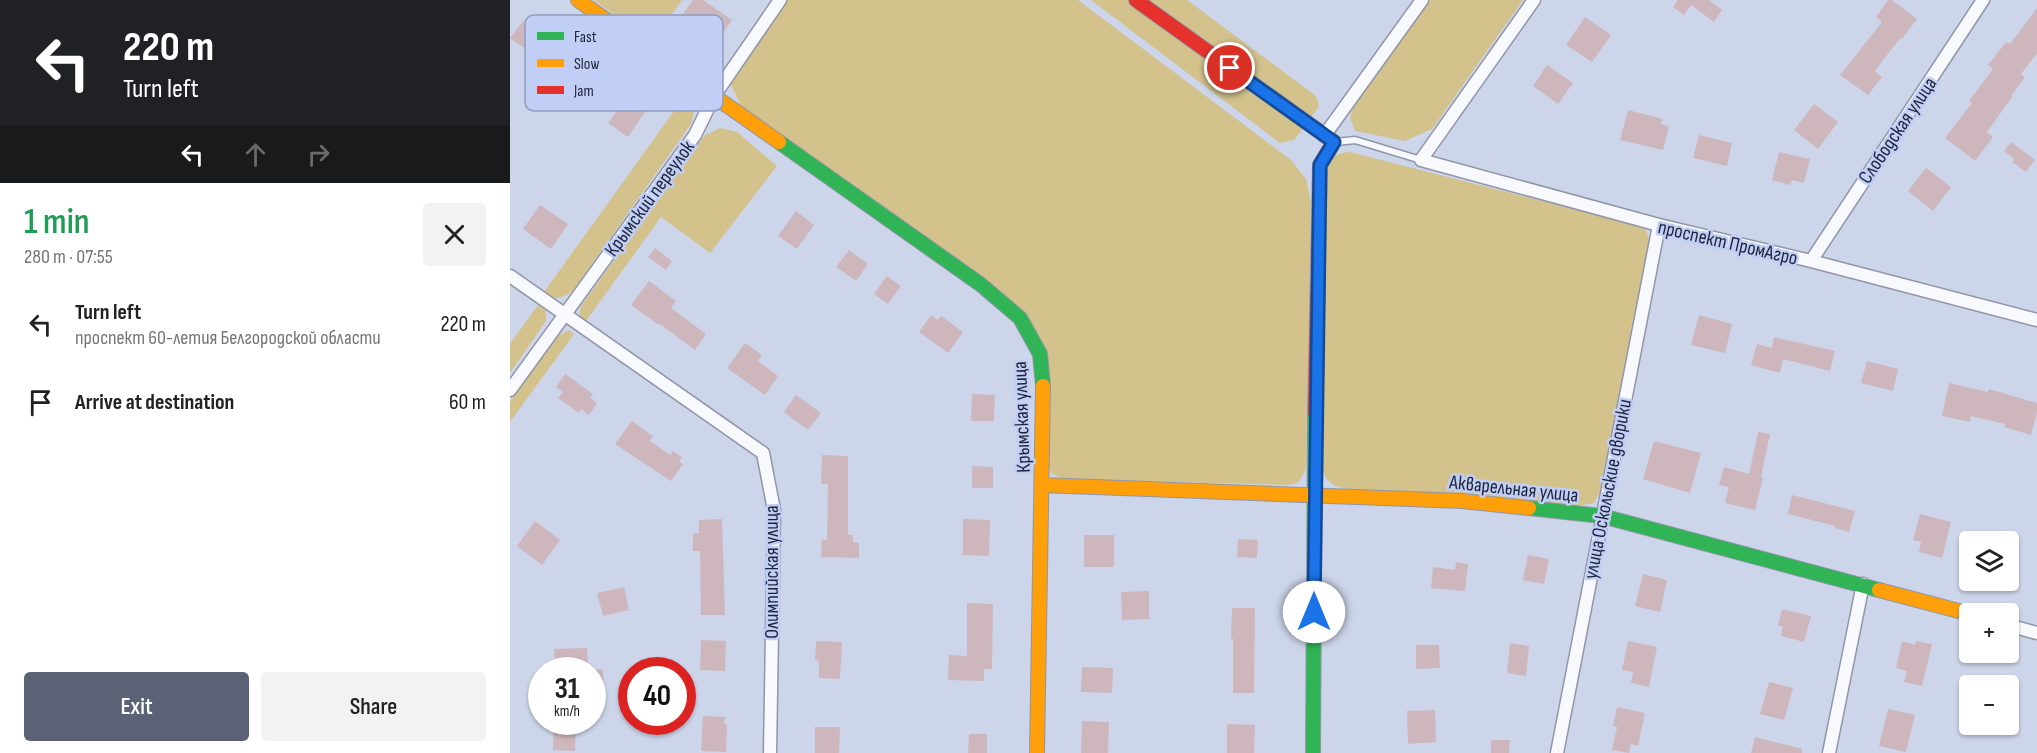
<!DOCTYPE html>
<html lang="en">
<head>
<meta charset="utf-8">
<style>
	body { margin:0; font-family:"Sofia Sans Condensed",sans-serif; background:#f2f2f2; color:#222; height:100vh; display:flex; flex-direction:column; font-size:22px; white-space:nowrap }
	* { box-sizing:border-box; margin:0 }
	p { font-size:20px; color:#767676 }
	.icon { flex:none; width:33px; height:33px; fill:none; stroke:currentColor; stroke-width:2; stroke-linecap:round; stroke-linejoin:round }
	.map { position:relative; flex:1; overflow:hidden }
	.details { display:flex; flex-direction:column; background:#fff; width:510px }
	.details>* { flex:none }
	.hud { background:#202124; color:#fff; overflow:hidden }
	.fabs { position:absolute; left:1449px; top:531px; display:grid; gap:12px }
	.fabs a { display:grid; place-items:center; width:60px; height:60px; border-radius:6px; background:#fff; box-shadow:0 2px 4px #0004; font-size:30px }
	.speed { position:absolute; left:18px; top:657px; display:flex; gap:12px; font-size:30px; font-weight:700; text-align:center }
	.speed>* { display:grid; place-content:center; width:78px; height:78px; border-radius:50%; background:#fff; box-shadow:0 2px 4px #0004; line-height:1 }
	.speed small { font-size:15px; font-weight:400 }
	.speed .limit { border:9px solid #d22; background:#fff; color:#111 }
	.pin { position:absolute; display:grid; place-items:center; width:51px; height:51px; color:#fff; margin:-26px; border:3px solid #fff; border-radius:50%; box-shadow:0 2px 6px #0007 }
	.me { position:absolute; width:66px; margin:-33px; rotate:0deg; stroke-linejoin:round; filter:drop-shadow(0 0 4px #0008) }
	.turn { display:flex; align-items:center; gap:21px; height:126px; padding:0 24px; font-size:27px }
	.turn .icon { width:78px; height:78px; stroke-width:2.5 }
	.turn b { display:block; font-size:42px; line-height:51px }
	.lanes { display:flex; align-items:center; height:57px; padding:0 24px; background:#0003; justify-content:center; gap:30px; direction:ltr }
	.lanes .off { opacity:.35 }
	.round { display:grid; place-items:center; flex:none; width:63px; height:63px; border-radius:6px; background:#f2f2f2 }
	.headline { display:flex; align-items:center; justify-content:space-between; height:102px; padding:0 24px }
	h1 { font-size:36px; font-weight:600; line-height:45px; color:#1e9e55 }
	.button { display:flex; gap:12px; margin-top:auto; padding:12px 24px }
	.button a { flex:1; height:69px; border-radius:6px; background:#5b6276; color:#fff; font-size:24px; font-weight:600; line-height:69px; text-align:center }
	.button a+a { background:#f2f2f2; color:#222 }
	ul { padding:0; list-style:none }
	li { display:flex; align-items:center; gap:18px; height:78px; padding:0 24px }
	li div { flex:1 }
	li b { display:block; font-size:22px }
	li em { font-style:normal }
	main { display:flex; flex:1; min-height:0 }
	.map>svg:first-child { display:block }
	.green { fill:#d3c28c }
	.building { fill:#cdb7bd }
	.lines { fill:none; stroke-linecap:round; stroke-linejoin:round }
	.lane-casing { stroke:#9096a8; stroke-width:9 }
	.street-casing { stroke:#9096a8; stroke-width:15 }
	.fast-casing { stroke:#9096a8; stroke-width:16 }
	.slow-casing { stroke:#9096a8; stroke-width:16 }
	.jam-casing { stroke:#9096a8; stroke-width:16 }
	.lane { stroke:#f8f9fc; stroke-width:6 }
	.street { stroke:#f8f9fc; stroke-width:12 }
	.fast { stroke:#30b455; stroke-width:14 }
	.slow { stroke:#ff9f0a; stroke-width:14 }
	.jam { stroke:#e5322d; stroke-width:14 }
	.route-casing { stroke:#114b97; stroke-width:15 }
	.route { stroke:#1a73e8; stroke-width:10 }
	.labels { text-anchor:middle; stroke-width:5; stroke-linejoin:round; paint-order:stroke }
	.street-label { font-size:20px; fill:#1e2437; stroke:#c1cff6 }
	.key { fill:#c1cff6; stroke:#909cbd; stroke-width:1.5 }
	.key-label { font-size:16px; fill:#1e2437 }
</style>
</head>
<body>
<main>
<section class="details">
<div class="hud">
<div class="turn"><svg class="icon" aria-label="left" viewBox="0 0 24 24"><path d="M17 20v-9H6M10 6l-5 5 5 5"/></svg><div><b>220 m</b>Turn left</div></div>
<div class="lanes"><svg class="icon" aria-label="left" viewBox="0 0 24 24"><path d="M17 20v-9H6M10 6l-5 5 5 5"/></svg><svg class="icon off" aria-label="ahead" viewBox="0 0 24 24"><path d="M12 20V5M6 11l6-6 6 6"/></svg><svg class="icon off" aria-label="right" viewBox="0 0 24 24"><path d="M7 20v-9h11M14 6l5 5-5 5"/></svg></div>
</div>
<div class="headline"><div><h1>1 min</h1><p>280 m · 07:55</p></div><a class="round"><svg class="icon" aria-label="close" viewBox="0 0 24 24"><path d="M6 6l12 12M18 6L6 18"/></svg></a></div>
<ul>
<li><svg class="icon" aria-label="left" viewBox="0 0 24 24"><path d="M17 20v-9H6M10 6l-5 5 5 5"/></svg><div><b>Turn left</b><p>проспект 60-летия Белгородской области</p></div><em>220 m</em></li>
<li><svg class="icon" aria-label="arrive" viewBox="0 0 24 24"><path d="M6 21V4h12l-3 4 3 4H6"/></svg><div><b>Arrive at destination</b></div><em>60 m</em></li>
</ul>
<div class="button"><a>Exit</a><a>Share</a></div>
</section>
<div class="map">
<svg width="1527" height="753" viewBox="0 0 1527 753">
	<rect width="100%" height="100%" fill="#cdd5ea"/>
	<!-- green -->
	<path class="green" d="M 84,0 L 172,0 L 153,27 L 139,39 Z
		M 271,0 L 568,0 L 781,160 L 796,179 L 801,201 L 796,469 L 789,482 L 779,485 L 553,479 L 541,473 L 537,459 L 527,333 L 232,108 L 221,85 L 222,66 Z
		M 581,0 L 677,0 L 806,96 L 809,107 L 784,140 L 770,143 Z
		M 920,0 L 1013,0 L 922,129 L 895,141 L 845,131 L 840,117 L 844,105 Z
		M 178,88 L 184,111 L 181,124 L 62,292 C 50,299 45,301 34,292 L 172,100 Z
		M 210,128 L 227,132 L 267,166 L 200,253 L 151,217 L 76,321 L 69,317 L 71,306 L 195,135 Z
		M 840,152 L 1125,225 L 1136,230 L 1139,239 L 1139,251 L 1090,492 L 1084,503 L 1072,505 L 839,489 C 825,487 819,485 813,472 L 816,169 C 821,156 826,153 840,152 Z
		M 28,305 L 36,311 L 36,321 L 0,373 L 0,344 Z
		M 59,330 L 64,334 L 0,422 L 0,402 L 48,336 Z"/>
	<!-- building -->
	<path class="building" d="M 183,0 L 193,0 L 222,20 L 208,40 L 172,15 Z
		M 1168,0 L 1199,0 L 1212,10 L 1204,22 L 1181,5 L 1174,15 L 1163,7 Z
		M 1378,0 L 1382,0 L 1407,19 L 1392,39 L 1390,38 L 1365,71 L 1372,77 L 1358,95 L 1330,75 L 1372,22 L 1366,17 Z
		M 1527,8 L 1527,53 L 1511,74 L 1515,77 L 1501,96 L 1502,97 L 1477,132 L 1483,137 L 1465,161 L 1435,138 L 1462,103 L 1459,101 L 1483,69 L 1478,65 L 1496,42 L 1500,44 Z
		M 1075,17 L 1101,35 L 1082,62 L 1056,45 Z
		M 14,20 L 45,42 L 32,61 L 0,38 Z
		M 1037,65 L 1063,83 L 1048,104 L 1023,86 Z
		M 120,93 L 139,106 L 118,137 L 98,123 Z
		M 1304,104 L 1328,122 L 1308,149 L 1284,130 Z
		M 1118,110 L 1153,119 L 1151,124 L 1159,126 L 1153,150 L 1110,140 Z
		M 1189,135 L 1222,143 L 1217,166 L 1183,158 Z
		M 1501,142 L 1525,160 L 1516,172 L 1502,162 L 1504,159 L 1494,151 Z
		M 1269,152 L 1300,159 L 1294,183 L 1282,180 L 1280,185 L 1262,180 Z
		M 1416,168 L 1441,187 L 1423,211 L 1398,191 Z
		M 30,205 L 58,224 L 41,249 L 13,229 Z
		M 286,211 L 304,225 L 287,249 L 268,236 Z
		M 145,248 L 162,261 L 156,270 L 138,257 Z
		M 339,250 L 358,264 L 346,281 L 326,267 Z
		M 377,276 L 391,286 L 378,304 L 364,294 Z
		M 139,281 L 166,301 L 161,308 L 196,334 L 185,350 L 150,324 L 149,325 L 121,305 Z
		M 421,315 L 428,320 L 431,316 L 453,332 L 438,353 L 409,332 Z
		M 1189,315 L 1222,324 L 1215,353 L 1181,345 Z
		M 1264,337 L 1325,351 L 1320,371 L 1273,359 L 1270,373 L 1241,365 L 1247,344 L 1262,348 Z
		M 235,343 L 252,355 L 248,361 L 268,376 L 255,395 L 217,368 Z
		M 1357,361 L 1388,369 L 1383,391 L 1351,383 Z
		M 55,374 L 83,394 L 80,397 L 87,403 L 79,415 L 71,409 L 69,413 L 48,398 L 53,392 L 46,387 Z
		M 1439,383 L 1478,392 L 1479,389 L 1527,403 L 1527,412 L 1521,435 L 1494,427 L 1495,424 L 1461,416 L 1460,422 L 1432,416 Z
		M 462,394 L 485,395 L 484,421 L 461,421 Z
		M 286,395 L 311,413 L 298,430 L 274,412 Z
		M 122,421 L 143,436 L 140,441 L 160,455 L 163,451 L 172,457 L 169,462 L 173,464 L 161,481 L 105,444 Z
		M 1248,432 L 1260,434 L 1251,477 L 1253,478 L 1245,510 L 1215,503 L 1219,487 L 1209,485 L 1214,467 L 1239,474 Z
		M 1144,441 L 1191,453 L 1180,493 L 1133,479 Z
		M 312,455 L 338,456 L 338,535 L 343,535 L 343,542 L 349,543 L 349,558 L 311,557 L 312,540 L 317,540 L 318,484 L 311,484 Z
		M 462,466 L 483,467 L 483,488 L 462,488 Z
		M 1282,495 L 1345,511 L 1339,532 L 1325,528 L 1325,526 L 1278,514 Z
		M 1410,514 L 1441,522 L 1432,558 L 1409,552 L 1411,542 L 1403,540 Z
		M 212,519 L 215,615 L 191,615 L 190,551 L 183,551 L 183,533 L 189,533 L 189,520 Z
		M 453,519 L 480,520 L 479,556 L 453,555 Z
		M 25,521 L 50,540 L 32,565 L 7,546 Z
		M 574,535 L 604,535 L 604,567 L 574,567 Z
		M 728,539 L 748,540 L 747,558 L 727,557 Z
		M 1018,555 L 1039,559 L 1034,584 L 1013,580 Z
		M 946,562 L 958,564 L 955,591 L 921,588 L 923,567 L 945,570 Z
		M 1133,574 L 1157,580 L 1150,612 L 1125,606 Z
		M 114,587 L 119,610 L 93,616 L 87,593 Z
		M 639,591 L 639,619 L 612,620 L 611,592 Z
		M 457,603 L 483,604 L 482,669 L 474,669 L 474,681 L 438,680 L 439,655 L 457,656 Z
		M 722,608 L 745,608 L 744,693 L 723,693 L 723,639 L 721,639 Z
		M 1272,609 L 1301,616 L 1294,642 L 1271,636 L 1273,627 L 1268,625 Z
		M 191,640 L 216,641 L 215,671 L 190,670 Z
		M 306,641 L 332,642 L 330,679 L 309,678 L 309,661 L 305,660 Z
		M 1118,641 L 1147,647 L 1139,687 L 1121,683 L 1123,672 L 1112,670 Z
		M 1392,641 L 1405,645 L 1406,641 L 1422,644 L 1412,686 L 1394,682 L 1397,671 L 1386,668 Z
		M 1000,643 L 1019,646 L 1016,676 L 997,673 Z
		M 906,645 L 929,645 L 930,668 L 906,669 Z
		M 77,648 L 78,670 L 45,670 L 44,649 Z
		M 572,667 L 603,668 L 602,693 L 571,692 Z
		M 93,669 L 94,686 L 82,687 L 82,670 Z
		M 1259,682 L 1283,688 L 1274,720 L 1250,714 Z
		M 1107,707 L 1135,713 L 1128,746 L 1121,744 L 1119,753 L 1102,750 L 1107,727 L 1103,726 Z
		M 1378,709 L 1405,715 L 1396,752 L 1369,746 Z
		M 925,710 L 926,742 L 898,744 L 897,711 Z
		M 193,716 L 215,717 L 214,724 L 217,724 L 216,752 L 191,751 Z
		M 572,721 L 599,722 L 598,753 L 571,753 Z
		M 44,722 L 66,722 L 65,751 L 43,750 Z
		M 717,724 L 745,725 L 744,753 L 717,753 Z
		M 305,727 L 330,727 L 329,753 L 305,753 Z
		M 459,734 L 477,734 L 477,753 L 458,753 Z
		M 1245,737 L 1292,749 L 1292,753 L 1241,753 Z
		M 981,740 L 1000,740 L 999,753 L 981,753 Z"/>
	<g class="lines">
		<!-- lane casing -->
		<g class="lane-casing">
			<path id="lane" d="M 825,142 L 845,140 L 911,160"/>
		</g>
		<!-- street casing -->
		<g class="street-casing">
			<path id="street" d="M 1024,0 L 911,160 L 1149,225 L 1301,261 L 1527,320
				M 814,136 L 912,0
				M 1301,261 L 1473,0
				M 0,276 L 253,453 L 264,510 L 260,753
				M 0,390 L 185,135 L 204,96 L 270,0
				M 1498,625 L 1527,633
				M 1047,753 L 1149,225
				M 1319,753 L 1353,584"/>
		</g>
		<!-- fast casing -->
		<g class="fast-casing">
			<path id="fast" d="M 269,142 L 470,284 L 510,318 L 530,354 L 533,386
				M 1019,508 L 1092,516 L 1369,590
				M 803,753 L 805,412"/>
		</g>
		<!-- slow casing -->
		<g class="slow-casing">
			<path id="slow" d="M 68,0 L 269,142
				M 532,485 L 952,501 L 1019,508
				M 1369,590 L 1460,614
				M 527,753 L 533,386"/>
		</g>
		<!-- jam casing -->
		<g class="jam-casing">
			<path id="jam" d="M 626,0 L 824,142 L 810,165 L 805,412"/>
		</g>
		<!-- lane -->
		<use href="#lane" class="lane"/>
		<!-- street -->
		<use href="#street" class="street"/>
		<!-- fast -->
		<use href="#fast" class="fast"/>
		<!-- slow -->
		<use href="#slow" class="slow"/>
		<!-- jam -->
		<use href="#jam" class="jam"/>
	</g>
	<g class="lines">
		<!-- route casing -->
		<g class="route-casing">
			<path id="route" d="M 720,68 L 824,142 L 810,165 L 804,612"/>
		</g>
		<!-- route -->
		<use href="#route" class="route"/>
	</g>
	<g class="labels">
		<!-- street labels -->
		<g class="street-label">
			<text transform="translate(1387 130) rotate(-56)" y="7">Слободская улица</text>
			<text transform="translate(139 198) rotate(-54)" y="7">Крымский переулок</text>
			<text transform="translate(1218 242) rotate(13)" y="7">проспект ПромАгро</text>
			<text transform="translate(511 417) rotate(-92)" y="7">Крымская улица</text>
			<text transform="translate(1004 488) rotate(6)" y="7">Акварельная улица</text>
			<text transform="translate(1097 489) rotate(-79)" y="7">улица Оскольские дворики</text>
			<text transform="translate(261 572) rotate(-90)" y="7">Олимпийская улица</text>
		</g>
	</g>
	<!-- legend -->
	<rect x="15" y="15" width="198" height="96" rx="9" class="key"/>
	<rect x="27" y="32" width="27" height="8" fill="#30b455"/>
	<rect x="27" y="59" width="27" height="8" fill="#ff9f0a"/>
	<rect x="27" y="86" width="27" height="8" fill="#e5322d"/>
	<g class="key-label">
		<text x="64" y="42">Fast</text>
		<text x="64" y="69">Slow</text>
		<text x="64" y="96">Jam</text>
	</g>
</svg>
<div class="fabs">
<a><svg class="icon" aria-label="layers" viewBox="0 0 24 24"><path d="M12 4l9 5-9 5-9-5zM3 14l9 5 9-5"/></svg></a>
<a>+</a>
<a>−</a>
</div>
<div class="speed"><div>31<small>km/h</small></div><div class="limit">40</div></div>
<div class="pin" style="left:720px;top:68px;background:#d93025"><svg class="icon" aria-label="arrive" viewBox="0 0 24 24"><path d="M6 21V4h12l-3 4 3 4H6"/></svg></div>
<svg class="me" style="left:804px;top:612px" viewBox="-20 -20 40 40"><circle r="19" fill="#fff"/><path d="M0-13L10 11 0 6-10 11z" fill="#1a73e8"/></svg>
</div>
</main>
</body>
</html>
